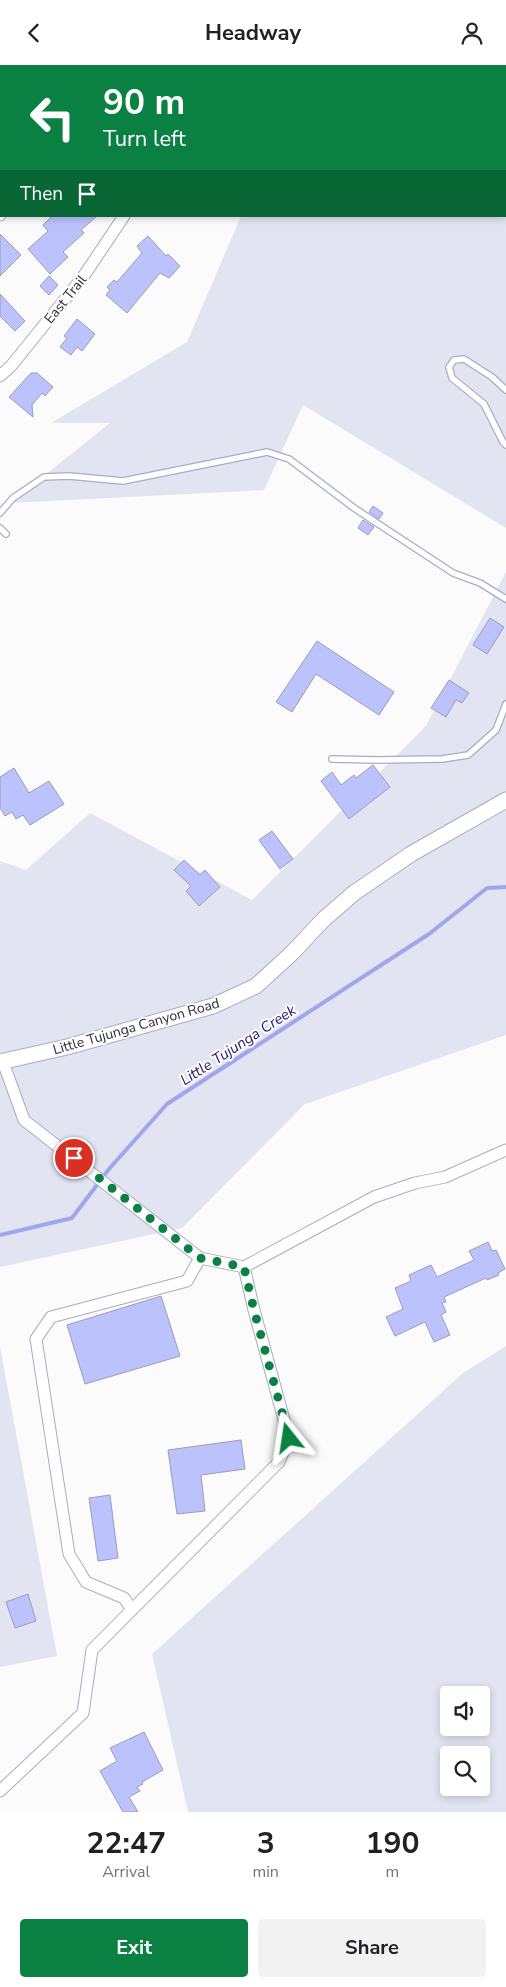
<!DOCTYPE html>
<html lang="en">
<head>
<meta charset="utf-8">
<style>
	body { margin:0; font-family:"Nunito Sans",sans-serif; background:#f2f2f2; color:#202124; height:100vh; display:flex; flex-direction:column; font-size:19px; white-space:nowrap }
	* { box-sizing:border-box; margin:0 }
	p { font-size:16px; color:#757577 }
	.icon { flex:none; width:28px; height:28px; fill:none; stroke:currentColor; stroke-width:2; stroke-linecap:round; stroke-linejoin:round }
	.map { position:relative; height:1747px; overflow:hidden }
	.details { display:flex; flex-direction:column; background:#fff; flex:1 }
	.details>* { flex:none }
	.banner { position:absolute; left:0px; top:0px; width:506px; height:152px; box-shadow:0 2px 8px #0003; background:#0b8043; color:#fff; overflow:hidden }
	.tools { position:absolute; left:440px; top:1621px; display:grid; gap:10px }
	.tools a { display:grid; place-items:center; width:50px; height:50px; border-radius:5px; background:#fff; box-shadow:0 2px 8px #0003; font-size:25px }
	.pin { position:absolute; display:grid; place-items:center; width:42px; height:42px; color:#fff; margin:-21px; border:2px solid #fff; border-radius:50%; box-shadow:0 1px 5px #0007 }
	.me { position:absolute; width:55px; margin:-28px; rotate:345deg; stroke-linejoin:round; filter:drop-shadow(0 0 4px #0008) }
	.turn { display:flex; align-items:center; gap:18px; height:105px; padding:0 20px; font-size:22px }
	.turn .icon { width:65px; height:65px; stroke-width:2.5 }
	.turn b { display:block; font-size:35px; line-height:42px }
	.then { display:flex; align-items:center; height:48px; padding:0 20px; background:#0003; gap:10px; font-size:19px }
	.eta { display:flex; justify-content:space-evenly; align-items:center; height:85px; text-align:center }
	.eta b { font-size:30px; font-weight:700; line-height:35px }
	.cta { display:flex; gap:10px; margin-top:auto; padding:10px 20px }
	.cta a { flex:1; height:58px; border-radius:5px; background:#0b8043; color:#fff; font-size:20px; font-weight:700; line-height:58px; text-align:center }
	.cta a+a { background:#f2f2f2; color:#202124 }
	header { display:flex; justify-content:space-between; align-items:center; height:65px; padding:0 20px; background:#fff; font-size:22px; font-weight:700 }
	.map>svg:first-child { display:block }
	.green { fill:#e2e4f2; fill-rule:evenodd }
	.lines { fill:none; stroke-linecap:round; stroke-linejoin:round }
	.stream { stroke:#a0a6ee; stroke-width:4 }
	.building { fill:#bcc2fc; stroke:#9a9db7 }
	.service-casing { stroke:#a8acc6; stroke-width:8 }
	.minor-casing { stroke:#a8acc6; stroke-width:13 }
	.secondary-casing { stroke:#a8acc6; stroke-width:17 }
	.service { stroke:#fff; stroke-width:5.5 }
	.minor { stroke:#fff; stroke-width:11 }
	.secondary { stroke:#fff; stroke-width:15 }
	.route { stroke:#0b8043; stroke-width:9; stroke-dasharray:0 16.2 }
	.labels { text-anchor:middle; stroke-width:4; stroke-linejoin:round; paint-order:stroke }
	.street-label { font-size:14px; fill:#2b2c37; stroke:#fff }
	.water-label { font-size:15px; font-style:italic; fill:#23186a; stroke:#fff }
</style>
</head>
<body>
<header><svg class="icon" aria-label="back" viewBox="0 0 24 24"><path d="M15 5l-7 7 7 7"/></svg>Headway<svg class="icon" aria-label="person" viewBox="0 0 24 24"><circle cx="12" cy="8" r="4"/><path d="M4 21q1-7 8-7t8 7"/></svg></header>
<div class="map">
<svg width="506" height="1747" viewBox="0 0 506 1747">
	<rect width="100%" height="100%" fill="#fbfbfb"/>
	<!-- green -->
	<path class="green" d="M 416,0 L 506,0 L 506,463 L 303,340 L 264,425 L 10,438 L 110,358 L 51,358 L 187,277 L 241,151 L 505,151 L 505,1 L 415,1 Z
		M 506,507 L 506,970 L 305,1039 L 182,1163 L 0,1202 L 0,796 L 26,805 L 90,748 L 252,835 L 426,661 Z
		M 0,1281 L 57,1591 L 0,1602 Z
		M 506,1281 L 506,1747 L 188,1747 L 152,1589 L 463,1308 ZM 449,1630 L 481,1630 L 481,1662 L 449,1662 ZM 449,1690 L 481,1690 L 481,1722 L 449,1722 Z"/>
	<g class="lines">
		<!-- stream -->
		<path class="stream" d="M 0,1170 L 72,1153 L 109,1104 L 167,1039 L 429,869 L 487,823 L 506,822"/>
	</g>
	<!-- building -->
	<path class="building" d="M 52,151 L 97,151 L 81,165 L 84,168 L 63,187 L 68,192 L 50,209 L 28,184 L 48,166 L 43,160 Z
		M 0,169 L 21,190 L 0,211 Z
		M 148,171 L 166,191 L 168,189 L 180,201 L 169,213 L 160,208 L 127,248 L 106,230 L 110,225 L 107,222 L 114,215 L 117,217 L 142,188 L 137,181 Z
		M 49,211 L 58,220 L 49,230 L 40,221 Z
		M 0,229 L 25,256 L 15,266 L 0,251 Z
		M 77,254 L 95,269 L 82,286 L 77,282 L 71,290 L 60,282 L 67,273 L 64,271 Z
		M 31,308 L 37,308 L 53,322 L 45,331 L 42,328 L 32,340 L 33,352 L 9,332 Z
		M 373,441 L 383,448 L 379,454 L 369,447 Z
		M 363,455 L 374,462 L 368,470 L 358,463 Z
		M 490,553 L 504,562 L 487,589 L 473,580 Z
		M 317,576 L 394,627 L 379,650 L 316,609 L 292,647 L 276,637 Z
		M 449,615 L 469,628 L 462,638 L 456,635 L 446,652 L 431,643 Z
		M 373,700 L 390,722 L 349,754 L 321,716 L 332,707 L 341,720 L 354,710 L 356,713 Z
		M 14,703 L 29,728 L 49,716 L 64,739 L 30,760 L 23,750 L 16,754 L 12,747 L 5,751 L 0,743 L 0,712 Z
		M 272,766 L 293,794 L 280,804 L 259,775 Z
		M 184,795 L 200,810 L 205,805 L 220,822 L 199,841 L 186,826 L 191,821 L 174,805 Z
		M 488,1177 L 492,1186 L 496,1185 L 505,1204 L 498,1208 L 499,1210 L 487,1215 L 486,1213 L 444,1232 L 446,1237 L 442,1238 L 446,1247 L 441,1250 L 450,1270 L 434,1277 L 425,1257 L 395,1271 L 386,1252 L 403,1244 L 395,1223 L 411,1216 L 409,1210 L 431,1200 L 437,1212 L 474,1195 L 469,1186 Z
		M 161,1231 L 180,1291 L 85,1319 L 67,1260 Z
		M 241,1375 L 245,1404 L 201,1410 L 205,1446 L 177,1449 L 168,1385 Z
		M 110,1430 L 118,1493 L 98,1496 L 89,1433 Z
		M 28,1529 L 36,1556 L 15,1563 L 6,1537 Z
		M 144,1667 L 163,1705 L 142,1717 L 143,1719 L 137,1722 L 140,1726 L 129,1732 L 138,1747 L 123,1747 L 100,1706 L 117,1696 L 110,1683 Z"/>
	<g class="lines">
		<!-- service casing -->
		<g class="service-casing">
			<path id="service" d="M 506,325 L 492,312 L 464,294 L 454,295 L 449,302 L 452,313 L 484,339 L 503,377 L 506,380
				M 0,448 L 13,433 L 44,412 L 69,411 L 123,416 L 267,387 L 289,394 L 354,443 L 453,508 L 480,518 L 506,534
				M 0,463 L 6,469
				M 332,694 L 377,695 L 442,694 L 468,690 L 496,665 L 506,639"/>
		</g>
		<!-- minor casing -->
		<g class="minor-casing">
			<path id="minor" d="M 100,1 L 100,0
				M 299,1 L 300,0
				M 0,150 L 1,149
				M 0,311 L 11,301 L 83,212 L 124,151
				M 3,997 L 24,1055 L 200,1193 L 244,1202 L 374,1132 L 415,1118 L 445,1112 L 506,1085
				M 132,1545 L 124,1533 L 86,1517 L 69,1489 L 36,1274 L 51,1252 L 187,1216 L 200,1193
				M 0,1726 L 83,1648 L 92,1585 L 279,1397 L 289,1373 L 254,1245 L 244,1202"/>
		</g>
		<!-- secondary casing -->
		<g class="secondary-casing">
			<path id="secondary" d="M 0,997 L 67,982 L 213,941 L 256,921 L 292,888 L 324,854 L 354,828 L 411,789 L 506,735"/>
		</g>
		<!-- service -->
		<use href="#service" class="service"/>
		<!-- minor -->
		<use href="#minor" class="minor"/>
		<!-- secondary -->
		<use href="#secondary" class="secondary"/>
	</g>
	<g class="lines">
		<!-- route -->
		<path class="route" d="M 74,1093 L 200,1193 L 244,1202 L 254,1245 L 289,1373"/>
	</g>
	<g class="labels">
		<!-- street labels -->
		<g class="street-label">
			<text transform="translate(65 234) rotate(-51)" y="5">East Trail</text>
			<text transform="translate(136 961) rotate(-16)" y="5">Little Tujunga Canyon Road</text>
		</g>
		<!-- water labels -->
		<g class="water-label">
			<text transform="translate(238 980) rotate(-33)" y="5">Little Tujunga Creek</text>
		</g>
	</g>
</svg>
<div class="tools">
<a><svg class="icon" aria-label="sound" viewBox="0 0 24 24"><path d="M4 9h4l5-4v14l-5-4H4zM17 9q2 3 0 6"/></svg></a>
<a><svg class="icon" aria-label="search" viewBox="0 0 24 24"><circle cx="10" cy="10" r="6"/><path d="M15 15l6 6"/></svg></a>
</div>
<div class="pin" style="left:74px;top:1093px;background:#d93025"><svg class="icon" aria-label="arrive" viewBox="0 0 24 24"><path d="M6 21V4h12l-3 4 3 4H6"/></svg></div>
<svg class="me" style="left:289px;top:1373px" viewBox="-20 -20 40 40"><path d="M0-17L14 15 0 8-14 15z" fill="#0b8043" stroke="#fff" stroke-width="4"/></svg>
<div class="banner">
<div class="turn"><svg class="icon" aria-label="left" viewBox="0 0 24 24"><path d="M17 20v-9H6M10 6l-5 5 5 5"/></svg><div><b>90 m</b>Turn left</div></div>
<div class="then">Then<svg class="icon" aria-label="arrive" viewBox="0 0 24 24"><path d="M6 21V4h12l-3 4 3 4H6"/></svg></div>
</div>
</div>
<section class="details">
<div class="eta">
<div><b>22:47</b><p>Arrival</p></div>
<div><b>3</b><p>min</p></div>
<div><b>190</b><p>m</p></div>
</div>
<div class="cta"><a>Exit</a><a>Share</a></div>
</section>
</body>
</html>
